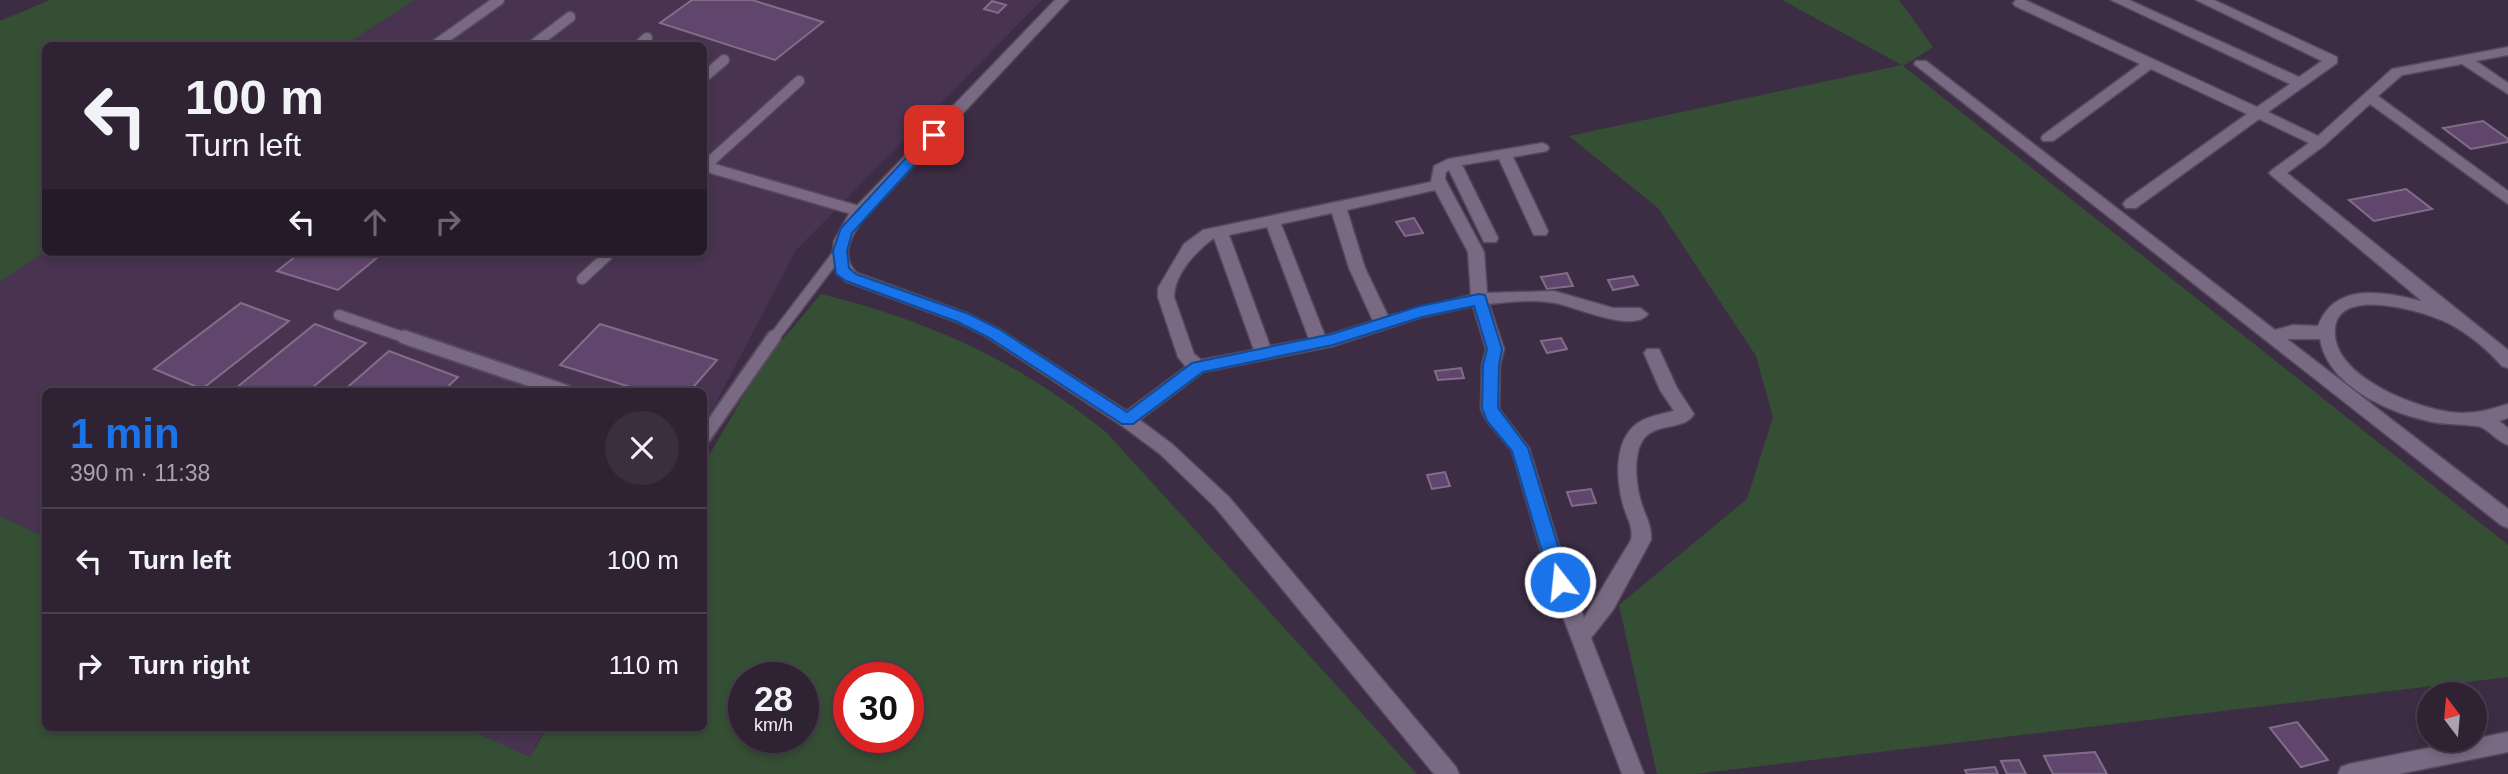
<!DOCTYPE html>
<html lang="en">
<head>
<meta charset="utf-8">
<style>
	body { margin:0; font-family:Helvetica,sans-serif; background:#3a2f3f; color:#f1f3f6; height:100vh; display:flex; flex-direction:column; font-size:26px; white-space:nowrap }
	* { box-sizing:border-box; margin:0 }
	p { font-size:23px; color:#a7a4ac }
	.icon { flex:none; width:38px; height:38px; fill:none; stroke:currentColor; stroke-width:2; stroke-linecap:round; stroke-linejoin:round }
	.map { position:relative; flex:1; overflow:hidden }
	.drawer { position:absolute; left:42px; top:388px; width:665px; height:343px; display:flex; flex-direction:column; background:#2e2233; border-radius:10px; box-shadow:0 4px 10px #0003,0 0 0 2px #493f4e }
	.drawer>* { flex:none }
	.hud { position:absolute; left:42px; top:42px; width:665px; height:214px; border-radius:10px; box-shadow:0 4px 10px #0003,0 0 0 2px #493f4e; background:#2e2233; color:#f1f3f6; overflow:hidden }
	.needle { width:46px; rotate:344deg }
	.controls { position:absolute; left:2417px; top:682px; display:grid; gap:14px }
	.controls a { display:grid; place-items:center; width:70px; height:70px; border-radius:50%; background:#2e2233; box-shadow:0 4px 10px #0003,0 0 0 2px #493f4e; font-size:35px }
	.speed { position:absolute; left:728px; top:662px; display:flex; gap:14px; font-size:35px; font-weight:700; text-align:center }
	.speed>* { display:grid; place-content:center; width:91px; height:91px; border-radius:50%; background:#2e2233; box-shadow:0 4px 10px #0003,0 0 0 2px #493f4e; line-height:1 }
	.speed small { font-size:18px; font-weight:400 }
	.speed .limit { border:10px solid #d22; background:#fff; color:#111 }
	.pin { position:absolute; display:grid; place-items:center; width:60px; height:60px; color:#fff; margin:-30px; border-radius:14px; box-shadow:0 4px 10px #0006 }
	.me { position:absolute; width:77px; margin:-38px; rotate:344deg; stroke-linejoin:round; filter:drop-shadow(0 0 5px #0008) }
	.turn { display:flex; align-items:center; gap:24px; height:147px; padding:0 28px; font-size:32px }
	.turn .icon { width:91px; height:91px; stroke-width:2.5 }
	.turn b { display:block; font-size:49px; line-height:60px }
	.lanes { display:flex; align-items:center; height:66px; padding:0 28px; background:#0003; justify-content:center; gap:35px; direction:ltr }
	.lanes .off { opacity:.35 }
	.round { display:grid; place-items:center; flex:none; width:74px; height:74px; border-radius:37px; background:#3a2f3f }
	.overview { display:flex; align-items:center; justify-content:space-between; height:119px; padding:0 28px }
	h1 { font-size:42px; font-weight:700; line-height:52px; color:#1a73e8 }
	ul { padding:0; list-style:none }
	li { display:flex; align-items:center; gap:21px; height:105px; padding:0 28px; border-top:2px solid #493f4e }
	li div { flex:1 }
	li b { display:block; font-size:26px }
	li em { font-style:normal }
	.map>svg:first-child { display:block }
	.built { fill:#483451 }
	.green { fill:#354f34; fill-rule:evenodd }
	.building { fill:#60466c; stroke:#806e88; stroke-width:2 }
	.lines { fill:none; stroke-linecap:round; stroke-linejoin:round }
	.service-far1-casing { stroke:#56495c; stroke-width:13 }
	.service-casing { stroke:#56495c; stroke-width:17 }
	.minor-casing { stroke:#56495c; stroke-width:3 }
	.tertiary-casing { stroke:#56495c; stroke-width:3 }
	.service-far1 { stroke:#7a6983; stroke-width:10 }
	.service { stroke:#7a6983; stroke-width:13 }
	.minor { fill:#7a6983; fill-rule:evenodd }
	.tertiary { fill:#7a6983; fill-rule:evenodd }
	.route { fill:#1a73e8; stroke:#114b97; stroke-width:2 }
</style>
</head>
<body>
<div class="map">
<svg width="2508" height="774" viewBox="0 0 2508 774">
	<rect width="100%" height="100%" fill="#3d2d44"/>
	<!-- built -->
	<path class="built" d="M 414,0 L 1042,0 L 796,250 L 704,426 L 704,392 L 46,392 L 45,537 L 0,516 L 0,282 L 45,251 L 704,252 L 704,46 L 345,45 Z
		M 466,728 L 545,728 L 530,757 Z"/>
	<!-- green -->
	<path class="green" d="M 50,0 L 414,0 L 345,45 L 46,46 L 45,251 L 0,282 L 0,21 Z
		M 1782,0 L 1899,0 L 1933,47 L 1903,66 L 2508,545 L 2508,677 L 1695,774 L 1657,774 L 1619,605 L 1747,499 L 1773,417 L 1756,356 L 1658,208 L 1569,136 L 1902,65 Z
		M 821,294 C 930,321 1018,361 1106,432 L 1417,774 L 0,774 L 0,516 L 45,537 L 46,728 L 466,728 L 530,757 L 547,728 L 704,728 L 704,464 L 762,364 ZM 744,677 L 803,677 L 803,737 L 744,737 ZM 849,677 L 908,677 L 908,737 L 849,737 Z"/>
	<!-- building -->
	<path class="building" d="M 692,0 L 752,0 L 823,22 L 775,60 L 660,23 Z
		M 992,1 L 1006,5 L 998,13 L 984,9 Z
		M 2483,121 L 2508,139 L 2508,142 L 2471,149 L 2443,128 Z
		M 2406,189 L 2432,209 L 2374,221 L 2349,200 Z
		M 1414,218 L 1423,233 L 1405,236 L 1396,222 Z
		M 301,252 L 384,252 L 338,290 L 277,271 Z
		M 1567,273 L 1573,286 L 1547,289 L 1541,277 Z
		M 1633,276 L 1638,285 L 1613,290 L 1608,280 Z
		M 241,303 L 289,321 L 202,389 L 154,369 Z
		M 315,324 L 366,343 L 307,392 L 231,392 Z
		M 600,324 L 717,360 L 689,392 L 646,392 L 560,365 Z
		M 1561,338 L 1567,349 L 1547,353 L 1541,341 Z
		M 389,351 L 458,377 L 442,392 L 342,392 Z
		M 1461,368 L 1464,378 L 1438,380 L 1435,371 Z
		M 1445,472 L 1450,486 L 1432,489 L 1427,475 Z
		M 1591,489 L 1596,503 L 1572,506 L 1567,492 Z
		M 2297,722 L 2328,760 L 2301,767 L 2270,728 Z
		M 2095,752 L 2107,774 L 2053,774 L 2044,756 Z
		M 2019,760 L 2026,774 L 2007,774 L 2001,761 Z
		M 1995,767 L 1998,774 L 1967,774 L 1965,770 Z"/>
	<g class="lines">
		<!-- service-far1 casing -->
		<g class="service-far1-casing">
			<path id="service-far1" d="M 434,46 L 499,0
				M 532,46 L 570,17
				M 638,46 L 647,38
				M 704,77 L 724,60
				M 704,166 L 862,212
				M 704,167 L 799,81
				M 582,279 L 611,252
				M 339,315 L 409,339
				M 773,339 L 840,251"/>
		</g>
		<!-- service casing -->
		<g class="service-casing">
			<path id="service" d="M 404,337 L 567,392
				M 704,437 L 774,337"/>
		</g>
		<!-- minor casing -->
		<g class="minor-casing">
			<path id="minor" d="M 2016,0 L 2025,0 L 2257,107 L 2290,84 L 2111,0 L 2129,0 L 2299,77 L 2322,61 L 2196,0 L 2214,0 L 2337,57 L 2337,63 L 2268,112 L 2318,136 L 2392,69 L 2508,47 L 2508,55 L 2476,61 L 2508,83 L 2508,94 L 2462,64 L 2402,75 L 2378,96 L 2508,191 L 2508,204 L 2370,104 L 2325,145 L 2287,173 L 2508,350 L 2508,368 L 2502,366 C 2487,349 2469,334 2448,323 C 2426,312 2339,285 2335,328 C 2329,377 2423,412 2461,413 C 2479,413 2492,409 2508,404 L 2508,418 L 2499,421 L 2508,428 L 2508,445 C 2497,441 2491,432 2481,427 C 2475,425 2447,424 2438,423 C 2394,415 2328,388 2320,339 L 2287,339 L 2508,509 L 2508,528 L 2501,525 L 1914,64 L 1916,61 L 1926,61 L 2275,330 L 2293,325 L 2318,326 C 2335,281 2384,292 2422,301 L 2272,176 L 2269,173 L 2272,170 L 2309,143 L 2259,119 L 2136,208 L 2126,208 L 2123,204 L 2126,200 L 2247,114 L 2151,69 L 2053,141 L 2043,141 L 2041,138 L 2043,135 L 2140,64 L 2015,6 L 2013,3 Z
				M 1542,143 L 1547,145 L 1549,148 L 1547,151 L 1513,157 L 1548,231 L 1546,235 L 1534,235 L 1532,231 L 1499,159 L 1462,165 L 1498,238 L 1496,242 L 1484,242 L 1449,170 L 1446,172 L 1445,179 L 1484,252 L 1487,293 L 1554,291 L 1613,308 L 1640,308 L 1648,314 C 1634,334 1574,306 1555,303 C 1533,299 1510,302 1489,304 L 1504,349 L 1500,365 L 1499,409 L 1529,448 L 1570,582 L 1584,618 L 1631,540 C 1634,526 1626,517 1623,504 C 1616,479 1614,439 1638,423 C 1648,416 1662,414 1674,411 L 1660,390 L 1644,353 L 1647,349 L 1659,349 L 1677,388 L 1694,414 C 1685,430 1658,423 1645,437 C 1631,454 1636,489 1643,508 C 1647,519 1652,528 1651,540 L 1613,610 L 1591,638 L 1644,774 L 1622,774 L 1550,582 L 1512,451 L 1487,421 L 1481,409 L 1482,365 L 1486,349 L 1473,306 L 1422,317 L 1333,346 L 1203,372 L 1133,425 L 1121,425 L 1118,420 L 1121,415 L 1186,367 L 1178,357 L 1158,297 L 1158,288 L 1184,244 L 1203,230 L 1431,182 L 1434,166 L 1448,159 ZM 1435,190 L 1468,252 L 1471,295 L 1388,316 L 1365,268 L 1347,210 ZM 1332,213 L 1349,268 L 1373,321 L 1325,336 L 1281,224 ZM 1267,227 L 1309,339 L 1270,346 L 1229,235 ZM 1214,238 L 1254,350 L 1201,360 L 1194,354 L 1174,297 C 1174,274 1196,251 1214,238 Z
				M 2508,732 L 2508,752 L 2399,774 L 2338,774 L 2341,767 L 2349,764 Z"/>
		</g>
		<!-- tertiary casing -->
		<g class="tertiary-casing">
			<path id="tertiary" d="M 1055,0 L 1069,0 L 861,222 C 850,238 840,257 857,273 L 969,314 L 999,329 L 1133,415 L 1172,444 L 1229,497 L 1456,767 L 1459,774 L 1434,774 L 1215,507 L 1160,454 L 1121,425 L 987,337 L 957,322 L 845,281 L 832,263 L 834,241 L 849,214 Z"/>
		</g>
		<!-- service-far1 -->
		<use href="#service-far1" class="service-far1"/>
		<!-- service -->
		<use href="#service" class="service"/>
		<!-- minor -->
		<use href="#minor" class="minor"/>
		<!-- tertiary -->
		<use href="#tertiary" class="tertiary"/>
	</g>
	<!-- route -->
	<path class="route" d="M 934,130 L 939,132 L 939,138 L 852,233 L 847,251 L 849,268 L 856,274 L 969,314 L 999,329 L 1127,412 L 1192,363 L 1332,334 L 1420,306 L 1479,294 L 1485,295 L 1502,349 L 1499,365 L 1498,408 L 1528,448 L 1569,582 L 1566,588 L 1560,590 L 1553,588 L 1551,582 L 1512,451 L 1487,421 L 1482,408 L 1483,365 L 1487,349 L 1474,306 L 1422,317 L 1333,345 L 1203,372 L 1133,424 L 1122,424 L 988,337 L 958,322 L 846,281 L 836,274 L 833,251 L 841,228 L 930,132 Z"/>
</svg>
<div class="controls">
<a><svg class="needle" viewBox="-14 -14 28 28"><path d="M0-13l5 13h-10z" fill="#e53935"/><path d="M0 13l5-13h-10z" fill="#a7a4ac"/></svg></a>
</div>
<div class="speed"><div>28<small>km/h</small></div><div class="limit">30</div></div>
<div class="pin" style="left:934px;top:135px;background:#d93025"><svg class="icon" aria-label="arrive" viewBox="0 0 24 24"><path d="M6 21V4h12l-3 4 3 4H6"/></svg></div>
<svg class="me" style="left:1560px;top:582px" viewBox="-20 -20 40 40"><circle r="17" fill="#1a73e8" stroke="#fff" stroke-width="3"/><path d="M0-11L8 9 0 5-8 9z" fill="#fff"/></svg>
<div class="hud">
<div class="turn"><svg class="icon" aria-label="left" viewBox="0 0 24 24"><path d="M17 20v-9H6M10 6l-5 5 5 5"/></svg><div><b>100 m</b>Turn left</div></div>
<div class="lanes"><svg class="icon" aria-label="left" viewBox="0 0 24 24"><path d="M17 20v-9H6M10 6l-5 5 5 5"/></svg><svg class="icon off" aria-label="ahead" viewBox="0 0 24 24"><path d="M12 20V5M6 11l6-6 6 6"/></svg><svg class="icon off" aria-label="right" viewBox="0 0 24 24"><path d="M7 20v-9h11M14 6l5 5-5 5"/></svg></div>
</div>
<section class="drawer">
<div class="overview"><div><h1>1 min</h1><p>390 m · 11:38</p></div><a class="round"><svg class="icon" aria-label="close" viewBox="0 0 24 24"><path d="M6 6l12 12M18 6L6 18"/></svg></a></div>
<ul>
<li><svg class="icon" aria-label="left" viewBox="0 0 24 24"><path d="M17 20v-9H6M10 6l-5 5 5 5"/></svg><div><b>Turn left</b></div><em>100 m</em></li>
<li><svg class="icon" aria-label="right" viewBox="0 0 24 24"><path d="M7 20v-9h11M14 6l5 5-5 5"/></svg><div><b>Turn right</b></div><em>110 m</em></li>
</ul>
</section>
</div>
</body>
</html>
